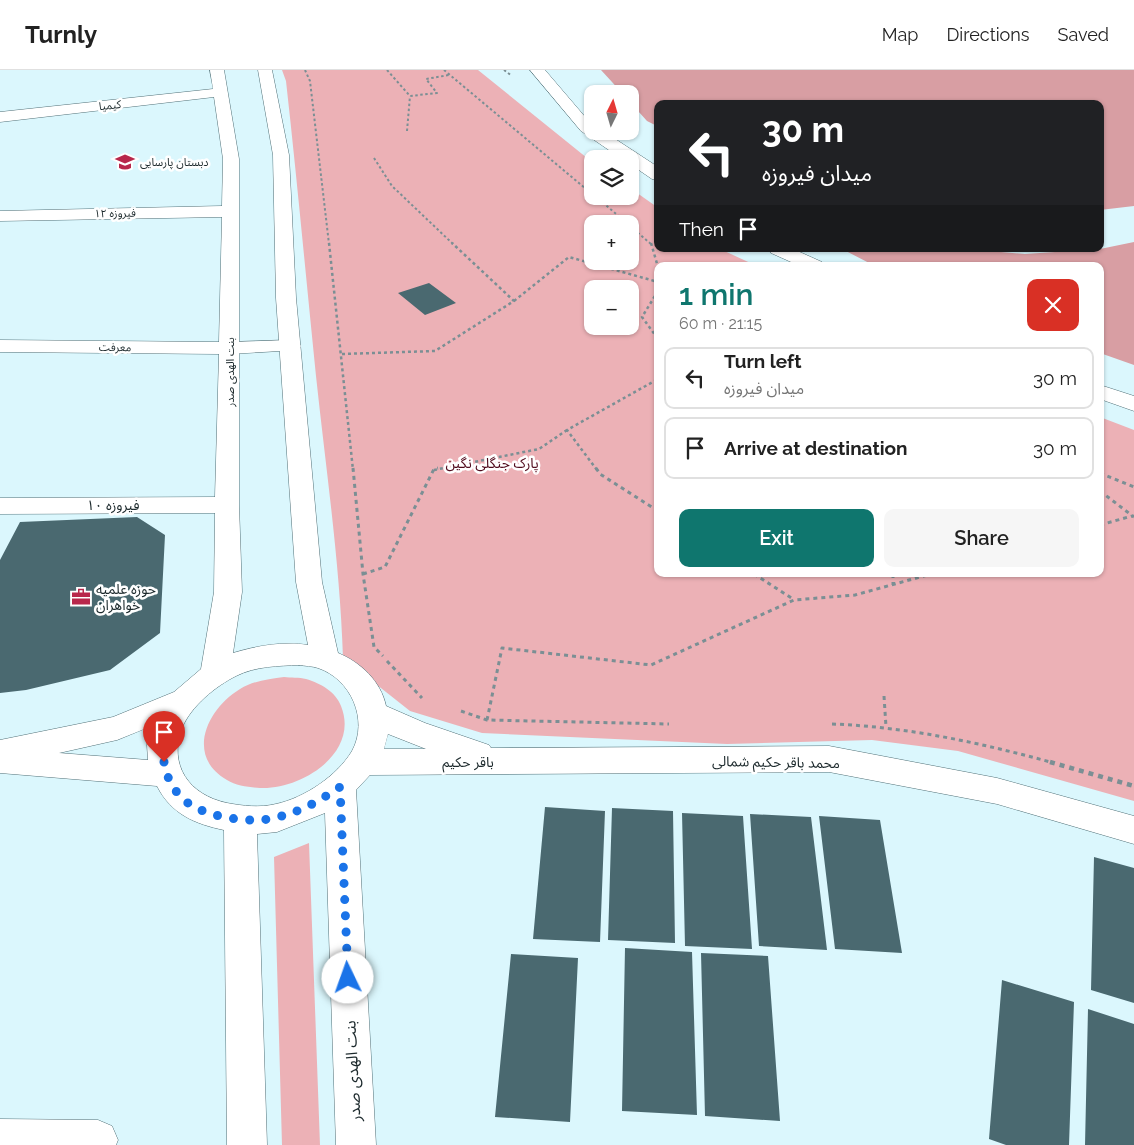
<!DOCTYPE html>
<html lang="en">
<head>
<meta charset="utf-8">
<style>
	body { margin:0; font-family:Raleway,"Noto Sans Arabic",sans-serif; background:#f6f6f6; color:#222; height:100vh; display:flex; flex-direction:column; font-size:19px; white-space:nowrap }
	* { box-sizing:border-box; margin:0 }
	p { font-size:16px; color:#767676 }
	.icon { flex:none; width:28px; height:28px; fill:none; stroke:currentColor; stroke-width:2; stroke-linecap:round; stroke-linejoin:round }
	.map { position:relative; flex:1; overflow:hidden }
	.panel { position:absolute; left:654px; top:192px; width:450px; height:315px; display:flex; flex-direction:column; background:#fff; border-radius:10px; box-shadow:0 1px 4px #0004 }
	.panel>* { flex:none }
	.hud { position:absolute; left:654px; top:30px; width:450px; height:152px; border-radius:10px; box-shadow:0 1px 4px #0004; background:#202124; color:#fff; overflow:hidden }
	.needle { width:32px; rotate:5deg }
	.controls { position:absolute; left:584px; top:15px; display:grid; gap:10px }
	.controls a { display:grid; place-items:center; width:55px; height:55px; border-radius:10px; background:#fff; box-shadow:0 1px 4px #0004; font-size:25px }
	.pin { position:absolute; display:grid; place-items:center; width:42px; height:42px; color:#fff; margin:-51px -21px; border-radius:50% 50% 50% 0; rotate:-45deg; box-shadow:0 0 5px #0007 }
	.pin .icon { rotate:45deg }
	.me { position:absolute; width:55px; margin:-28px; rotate:357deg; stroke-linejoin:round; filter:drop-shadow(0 0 4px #0008) }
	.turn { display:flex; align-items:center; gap:18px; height:105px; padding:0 25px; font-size:22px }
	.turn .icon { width:65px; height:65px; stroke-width:2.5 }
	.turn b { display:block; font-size:35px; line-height:42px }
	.then { display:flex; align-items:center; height:48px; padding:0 25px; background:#0003; gap:10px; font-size:19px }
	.round { display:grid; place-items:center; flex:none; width:52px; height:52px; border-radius:10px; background:#f6f6f6 }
	.head { display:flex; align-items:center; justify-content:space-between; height:85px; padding:0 25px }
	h1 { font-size:30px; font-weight:600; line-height:38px; color:#0f766e }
	.action { display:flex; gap:10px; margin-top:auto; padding:10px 25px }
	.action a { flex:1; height:58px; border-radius:10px; background:#0f766e; color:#fff; font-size:20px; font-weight:600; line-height:58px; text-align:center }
	.action a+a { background:#f6f6f6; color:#222 }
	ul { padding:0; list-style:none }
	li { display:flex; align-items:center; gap:15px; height:62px; margin:0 10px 8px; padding:0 15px; border:2px solid #e0e0e0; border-radius:10px }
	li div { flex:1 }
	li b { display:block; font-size:19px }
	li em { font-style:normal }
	header { display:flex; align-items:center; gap:30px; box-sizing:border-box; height:70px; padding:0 25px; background:#fff; border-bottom:1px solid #e0e0e0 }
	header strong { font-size:24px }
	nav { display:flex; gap:28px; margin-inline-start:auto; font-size:18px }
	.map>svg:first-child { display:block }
	.green { fill:#ecb1b6; fill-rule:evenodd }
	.forest { fill:#d89ea3 }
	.building { fill:#4a6970 }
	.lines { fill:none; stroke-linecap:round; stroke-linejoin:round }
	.minor-casing { stroke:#527178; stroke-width:1 }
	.major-casing { stroke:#527178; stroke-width:1 }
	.path-far3 { stroke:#7b8f94; stroke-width:2; stroke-dasharray:2.5 2.5; stroke-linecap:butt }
	.path-far2 { stroke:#7b8f94; stroke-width:2.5; stroke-dasharray:3 3; stroke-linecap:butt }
	.path-far1 { stroke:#7b8f94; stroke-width:3; stroke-dasharray:4 4; stroke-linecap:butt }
	.path { stroke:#7b8f94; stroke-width:4.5; stroke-dasharray:5 5; stroke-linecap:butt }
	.minor { fill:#fff; fill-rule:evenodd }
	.major { fill:#fff; fill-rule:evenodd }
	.route { stroke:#1a73e8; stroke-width:9; stroke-dasharray:0 16.2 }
	.labels { text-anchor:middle; stroke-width:5; stroke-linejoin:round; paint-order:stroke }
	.far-street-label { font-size:11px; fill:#1c292c; stroke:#fff }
	.far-poi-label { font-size:11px; fill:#1c292c; stroke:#fff; text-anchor:start }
	.park-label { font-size:14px; fill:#500a1c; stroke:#fff }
	.street-label { font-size:14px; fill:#1c292c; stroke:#fff }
	.poi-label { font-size:14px; fill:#1c292c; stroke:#fff; text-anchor:start }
	.near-street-label { font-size:16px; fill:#1c292c; stroke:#fff }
</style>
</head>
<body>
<header>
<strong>Turnly</strong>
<nav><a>Map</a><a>Directions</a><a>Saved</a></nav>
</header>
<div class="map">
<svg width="1134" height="1075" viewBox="0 0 1134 1075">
	<rect width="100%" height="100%" fill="#dbf7fd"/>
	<!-- green -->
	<path class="green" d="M 282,0 L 478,0 L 592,92 L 592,126 L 630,126 L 630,118 L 657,137 L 658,179 L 720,179 L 757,196 L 658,196 L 658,504 L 1100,504 L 1100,347 L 1134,360 L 1134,731 L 958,681 L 872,670 L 727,674 L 482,663 L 410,641 L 343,588 C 340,494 326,400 316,306 C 306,208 297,109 286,11 ZM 592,154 L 630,154 L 630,191 L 592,191 ZM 592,219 L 630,219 L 630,256 L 592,256 Z
		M 284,607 C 291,608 299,607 306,609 C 320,613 336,622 341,636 C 360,683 301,720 260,718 C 249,717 236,716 227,710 C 185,686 207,639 240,619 C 253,611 269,609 284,607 Z
		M 309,773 L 320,1075 L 282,1075 L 274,787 Z"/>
	<!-- forest -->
	<path class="forest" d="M 601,0 L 1134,0 L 1134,136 L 1100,140 L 1100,34 L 658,34 L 657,56 L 647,51 L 630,32 L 630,24 L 623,24 Z
		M 1134,172 L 1134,295 L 1100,283 L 1100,196 L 875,196 L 842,179 L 967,179 L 1025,184 L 1100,179 Z"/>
	<!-- building -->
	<path class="building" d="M 429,213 L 456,233 L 425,245 L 398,223 Z
		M 137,447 L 165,465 L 160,563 L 110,600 L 26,620 L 0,623 L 0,490 L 20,452 Z
		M 545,737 L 605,741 L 600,872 L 533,869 Z
		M 612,738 L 673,741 L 675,873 L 608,870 Z
		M 682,743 L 743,746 L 752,879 L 685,876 Z
		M 750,744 L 811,747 L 827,880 L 759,876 Z
		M 819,746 L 880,750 L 902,883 L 835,879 Z
		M 1094,787 L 1134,798 L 1134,933 L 1091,920 Z
		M 625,878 L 692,882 L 697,1045 L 622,1041 Z
		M 701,883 L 768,886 L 780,1051 L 705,1046 Z
		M 511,884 L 578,888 L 570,1052 L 495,1047 Z
		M 1002,910 L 1074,932 L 1069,1075 L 1006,1075 L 989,1069 Z
		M 1088,939 L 1134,954 L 1134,1075 L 1085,1075 Z"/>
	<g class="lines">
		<!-- minor casing -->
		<g class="minor-casing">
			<path id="minor" d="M 210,0 L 224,0 L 239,89 L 239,435 L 242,522 L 233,583 C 256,576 283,571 308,575 L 296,512 L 276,228 L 273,85 L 258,0 L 272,0 L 289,85 L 296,228 L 322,512 L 338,583 C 360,592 381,611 386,636 L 425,653 L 489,675 L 491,678 L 829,676 L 997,708 L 1134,746 L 1134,774 L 997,734 L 829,702 L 370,705 L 356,720 L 376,1075 L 336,1075 L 325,743 L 277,762 L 257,764 L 267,1075 L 227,1075 L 224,760 C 195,754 171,744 157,716 L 0,703 L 0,670 L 113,647 L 174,622 L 201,599 L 214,522 L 215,443 L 0,444 L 0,428 L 215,427 L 219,284 L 0,282 L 0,270 L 219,272 L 222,147 L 0,151 L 0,141 L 222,136 L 223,89 L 214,27 L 0,52 L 0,42 L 213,19 ZM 299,595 C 305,596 312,596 318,598 C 351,609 369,650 352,681 C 337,706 304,728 276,734 C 260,738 243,736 227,733 C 189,725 168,695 182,658 C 191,636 216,616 236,606 C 256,596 278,596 299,595 ZM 152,656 L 147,675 L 148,690 L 59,683 L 117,670 ZM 388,664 L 426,679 L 384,679 Z
				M 0,1049 L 98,1050 L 112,1056 L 118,1070 L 116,1075 L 0,1075 Z"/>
		</g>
		<!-- major casing -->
		<g class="major-casing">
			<path id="major" d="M 530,0 L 545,0 L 592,55 L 592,61 L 603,61 L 658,97 L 658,110 L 652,109 L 630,94 L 630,89 L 622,89 L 581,61 Z
				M 769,179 L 793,179 L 822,192 L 825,196 L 800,196 L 771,183 Z
				M 290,270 L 297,272 L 301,276 L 297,280 L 230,284 L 223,282 L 219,278 L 223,274 L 230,272 Z
				M 1100,315 L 1134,326 L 1134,341 L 1100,329 Z"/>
		</g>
		<!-- path-far3 -->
		<path class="path-far3" d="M 305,0 L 310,11 L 329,174
			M 387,0 L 410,26 L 437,23 L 426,9 L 449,5
			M 444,0 L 592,124
			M 504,0 L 512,6
			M 407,61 L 410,26
			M 374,88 L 392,116 L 453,174
			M 595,126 L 628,154
			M 630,156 L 651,174"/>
		<!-- path-far2 -->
		<path class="path-far2" d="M 329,173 L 353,400
			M 651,173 L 658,197
			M 658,221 L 642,247 L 658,269
			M 514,231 L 569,187 L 658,212
			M 342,284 L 435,281 L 514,231 L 452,173
			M 434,400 L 539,379 L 567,360
			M 597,400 L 567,360 L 658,309"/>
		<!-- path-far1 -->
		<path class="path-far1" d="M 353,398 L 363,504 L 374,577 L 383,586
			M 596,398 L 600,404 L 658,441
			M 1100,403 L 1134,417
			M 1100,421 L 1134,447
			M 1100,455 L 1132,446
			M 363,504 L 385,497 L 434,399 L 438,398
			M 754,504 L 793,529
			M 893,504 L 893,515
			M 387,591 L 422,628
			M 884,626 L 886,657
			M 461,641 L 487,650 L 669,654
			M 487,650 L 502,578 L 651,595 L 794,530 L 855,525 L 931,504
			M 832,654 C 909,657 981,673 1054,693"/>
		<!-- path -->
		<path class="path" d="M 1050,692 L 1134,716"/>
		<!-- minor -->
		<use href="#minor" class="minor"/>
		<!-- major -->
		<use href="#major" class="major"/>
	</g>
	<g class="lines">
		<!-- route -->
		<path class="route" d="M 164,692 C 166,705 171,716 180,726 C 198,747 252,755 278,747 C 302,741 319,731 340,717 L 348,908"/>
	</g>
	<!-- icons -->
	<defs>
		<g id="school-bare" transform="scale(1.5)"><path d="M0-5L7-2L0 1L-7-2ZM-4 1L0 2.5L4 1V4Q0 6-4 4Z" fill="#b8274b" stroke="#fff" stroke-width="2.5" paint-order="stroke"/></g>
		<g id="office-bare" transform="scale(1.5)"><path d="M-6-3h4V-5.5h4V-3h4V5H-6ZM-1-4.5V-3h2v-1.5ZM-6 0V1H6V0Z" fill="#b8274b" stroke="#fff" stroke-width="2.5" paint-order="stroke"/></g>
	</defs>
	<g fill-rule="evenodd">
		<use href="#school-bare" x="125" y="92"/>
		<use href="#office-bare" x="81" y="527"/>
	</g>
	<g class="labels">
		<!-- far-street labels -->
		<g class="far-street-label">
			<text transform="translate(110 35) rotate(-6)" y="4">کیمیا</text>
			<text transform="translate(115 143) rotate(-1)" y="4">فیروزه ۱۲</text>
			<text transform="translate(115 277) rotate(1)" y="4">معرفت</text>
			<text transform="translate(230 302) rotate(-90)" y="4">بنت الهدی صدر</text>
		</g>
		<!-- far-poi labels -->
		<g class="far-poi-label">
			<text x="140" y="96">دبستان پارسایی</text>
		</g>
		<!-- park labels -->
		<g class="park-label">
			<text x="492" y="398">پارک جنگلی نگین</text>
		</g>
		<!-- street labels -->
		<g class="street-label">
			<text x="113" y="440">فیروزه ۱۰</text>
			<text x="468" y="697">باقر حکیم</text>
			<text transform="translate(776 692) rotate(1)" y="5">محمد باقر حکیم شمالی</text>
		</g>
		<!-- poi labels -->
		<g class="poi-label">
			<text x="96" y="524">حوزه علمیه<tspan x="96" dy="16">خواهران</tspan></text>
		</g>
		<!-- near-street labels -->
		<g class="near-street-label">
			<text transform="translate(352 1001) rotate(-93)" y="6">بنت الهدی صدر</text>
		</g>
	</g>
</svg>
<div class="controls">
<a><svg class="needle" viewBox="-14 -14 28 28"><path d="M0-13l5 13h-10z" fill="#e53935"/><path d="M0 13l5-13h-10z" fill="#767676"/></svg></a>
<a><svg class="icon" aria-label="layers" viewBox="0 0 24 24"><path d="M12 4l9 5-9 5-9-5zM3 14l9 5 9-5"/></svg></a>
<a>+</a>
<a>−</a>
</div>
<div class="pin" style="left:164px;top:692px;background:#d93025"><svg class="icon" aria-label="arrive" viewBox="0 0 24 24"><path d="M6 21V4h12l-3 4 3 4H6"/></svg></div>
<svg class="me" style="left:348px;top:908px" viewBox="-20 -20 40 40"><circle r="19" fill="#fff"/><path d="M0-13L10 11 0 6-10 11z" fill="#1a73e8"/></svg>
<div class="hud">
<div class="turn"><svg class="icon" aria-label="left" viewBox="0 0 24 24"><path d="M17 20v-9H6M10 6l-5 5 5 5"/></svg><div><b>30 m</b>میدان فیروزه</div></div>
<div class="then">Then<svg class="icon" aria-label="arrive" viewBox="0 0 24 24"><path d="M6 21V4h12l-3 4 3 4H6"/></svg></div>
</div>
<section class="panel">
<div class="head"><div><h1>1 min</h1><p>60 m · 21:15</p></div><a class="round" style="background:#d93025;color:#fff"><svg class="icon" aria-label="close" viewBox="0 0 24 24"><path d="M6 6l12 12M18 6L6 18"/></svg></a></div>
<ul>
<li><svg class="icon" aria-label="left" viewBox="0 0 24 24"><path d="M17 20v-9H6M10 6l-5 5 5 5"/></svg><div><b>Turn left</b><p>میدان فیروزه</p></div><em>30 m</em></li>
<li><svg class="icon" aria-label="arrive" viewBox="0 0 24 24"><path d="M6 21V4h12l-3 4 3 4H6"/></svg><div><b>Arrive at destination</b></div><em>30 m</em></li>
</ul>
<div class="action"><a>Exit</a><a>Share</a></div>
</section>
</div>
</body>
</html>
